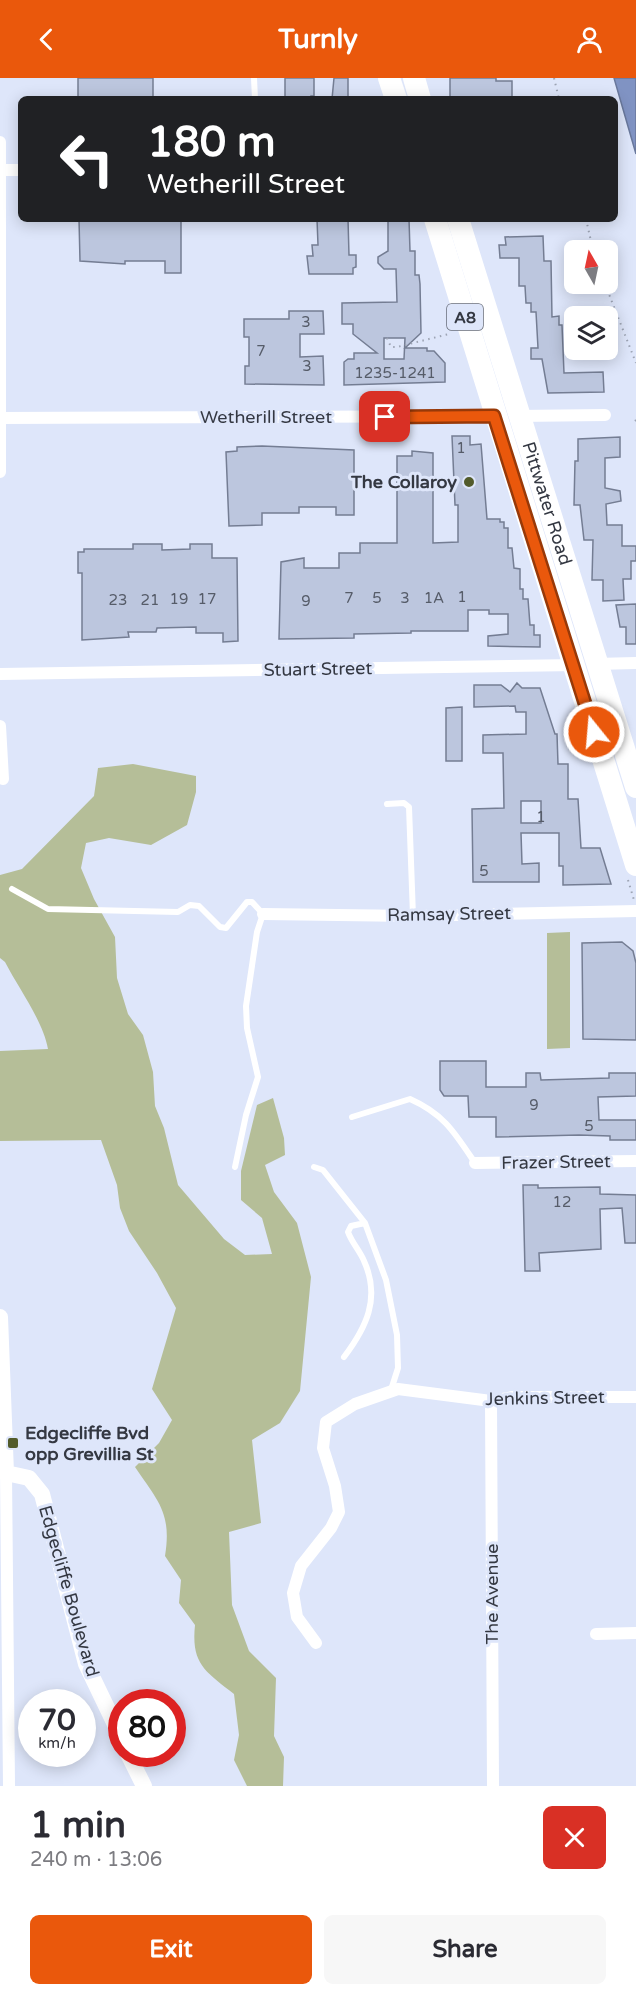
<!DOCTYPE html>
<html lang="en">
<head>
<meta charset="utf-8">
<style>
	body { margin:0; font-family:"Varela Round",sans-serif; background:#f7f7f7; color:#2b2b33; height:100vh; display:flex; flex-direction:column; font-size:22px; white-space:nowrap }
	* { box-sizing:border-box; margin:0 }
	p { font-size:20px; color:#7c7c81 }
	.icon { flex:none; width:33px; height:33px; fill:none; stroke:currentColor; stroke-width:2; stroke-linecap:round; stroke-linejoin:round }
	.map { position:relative; height:1708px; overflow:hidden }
	.drawer { display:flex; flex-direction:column; background:#fff; flex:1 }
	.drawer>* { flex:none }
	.guide { position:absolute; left:18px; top:18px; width:600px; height:126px; border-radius:9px; box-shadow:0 3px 15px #0003; background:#202124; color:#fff; overflow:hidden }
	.needle { width:39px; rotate:351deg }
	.tools { position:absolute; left:564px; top:162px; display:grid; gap:12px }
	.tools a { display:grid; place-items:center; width:54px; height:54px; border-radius:9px; background:#fff; box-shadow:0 3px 15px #0003; font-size:30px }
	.speed { position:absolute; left:18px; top:1611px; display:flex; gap:12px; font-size:30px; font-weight:700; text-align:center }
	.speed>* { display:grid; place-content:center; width:78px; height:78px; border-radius:50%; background:#fff; box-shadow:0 3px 15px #0003; line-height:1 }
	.speed small { font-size:15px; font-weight:400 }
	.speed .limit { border:9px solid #d22; background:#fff; color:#111 }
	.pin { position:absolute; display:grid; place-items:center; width:51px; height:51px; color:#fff; margin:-26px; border-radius:12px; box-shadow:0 3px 9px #0006 }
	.me { position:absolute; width:66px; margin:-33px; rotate:343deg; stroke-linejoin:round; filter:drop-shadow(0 0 4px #0008) }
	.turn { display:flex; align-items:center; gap:21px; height:126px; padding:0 30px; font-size:27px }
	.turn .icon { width:78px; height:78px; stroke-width:2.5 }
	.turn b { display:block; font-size:42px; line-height:51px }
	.round { display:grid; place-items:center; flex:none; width:63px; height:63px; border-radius:9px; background:#f7f7f7 }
	.headline { display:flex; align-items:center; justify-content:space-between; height:102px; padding:0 30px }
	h1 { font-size:36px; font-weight:800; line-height:45px }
	.cta { display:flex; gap:12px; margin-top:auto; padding:12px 30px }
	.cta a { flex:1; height:69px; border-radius:9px; background:#ea580c; color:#fff; font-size:24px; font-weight:800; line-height:69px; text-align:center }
	.cta a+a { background:#f7f7f7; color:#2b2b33 }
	header { display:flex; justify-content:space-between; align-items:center; height:78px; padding:0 30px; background:#ea580c; color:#fff; font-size:27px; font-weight:800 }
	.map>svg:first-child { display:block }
	.green { fill:#b5be98 }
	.water { fill:#8093c3; stroke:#69789c; stroke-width:1.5 }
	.building { fill:#bcc6de; stroke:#747d93; stroke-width:1.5; fill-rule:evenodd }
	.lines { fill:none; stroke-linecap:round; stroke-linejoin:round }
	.path { stroke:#9da4b4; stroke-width:2; stroke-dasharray:1.5 4.5; stroke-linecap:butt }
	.lane { stroke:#fff; stroke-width:6 }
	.street { stroke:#fff; stroke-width:12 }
	.secondary { stroke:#fff; stroke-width:16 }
	.highway { stroke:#fff; stroke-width:22 }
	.route-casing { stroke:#983908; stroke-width:15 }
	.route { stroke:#ea580c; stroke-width:10 }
	.poi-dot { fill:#525b2b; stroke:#dee6fa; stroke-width:2 }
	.labels { text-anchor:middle; stroke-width:6; stroke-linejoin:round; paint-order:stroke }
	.number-label { font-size:15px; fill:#565c69 }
	.shield { fill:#dee6fa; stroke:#676c79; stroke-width:1.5 }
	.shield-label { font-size:16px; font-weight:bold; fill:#343842 }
	.street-label { font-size:18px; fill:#343842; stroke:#dee6fa }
	.poi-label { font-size:18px; font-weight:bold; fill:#343842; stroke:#dee6fa; text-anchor:end }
</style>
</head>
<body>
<header><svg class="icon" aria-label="back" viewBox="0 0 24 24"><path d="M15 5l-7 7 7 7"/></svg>Turnly<svg class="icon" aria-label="person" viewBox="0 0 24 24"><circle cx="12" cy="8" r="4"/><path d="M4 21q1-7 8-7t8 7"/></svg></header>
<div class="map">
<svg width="636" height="1708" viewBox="0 0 636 1708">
	<rect width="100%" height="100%" fill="#dee6fa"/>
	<!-- green -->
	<path class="green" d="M 133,686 L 196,698 L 196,714 L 187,747 L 151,767 L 109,760 L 86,765 L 81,790 L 94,821 L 115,859 L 117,900 L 128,936 L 143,957 L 153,994 L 155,1028 L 164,1050 L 178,1107 L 224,1161 L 245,1177 L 272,1176 L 262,1140 L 241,1122 L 241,1093 L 257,1027 L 273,1020 L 284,1060 L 285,1077 L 265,1087 L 274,1114 L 297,1145 L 311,1199 L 300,1313 L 280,1345 L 252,1362 L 261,1445 L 229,1454 L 232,1527 L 249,1573 L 276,1600 L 274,1658 L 284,1679 L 283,1708 L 247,1708 L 234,1682 L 239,1657 L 234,1616 C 205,1593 191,1586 195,1547 L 179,1525 L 181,1502 L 165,1478 C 172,1435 158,1423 135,1389 L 159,1365 L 172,1342 L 152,1311 L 176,1230 L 157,1195 L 129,1153 L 120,1130 L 117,1107 L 101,1062 L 0,1063 L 0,973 L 48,971 C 43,943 19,911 5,884 L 0,880 L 0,797 L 22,791 L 94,718 L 98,690 Z
		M 570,854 L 570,970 L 547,971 L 547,855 Z"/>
	<!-- water -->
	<path class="water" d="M 614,0 L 636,0 L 636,76 Z"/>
	<!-- building -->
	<path class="building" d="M 78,0 L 153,0 L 153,21 L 78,21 Z
		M 285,0 L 314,0 L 314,18 L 311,18 L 311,21 L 285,21 Z
		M 334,0 L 348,0 L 348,21 L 332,21 Z
		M 450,0 L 496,0 L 496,3 L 512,3 L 512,19 L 450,20 Z
		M 79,141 L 181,141 L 181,195 L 165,195 L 165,183 L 125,183 L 125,186 L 80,183 Z
		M 317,141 L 348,141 L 349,177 L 356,177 L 356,189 L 353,190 L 353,196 L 309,196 L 307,178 L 313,178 L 312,167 L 318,167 Z
		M 388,141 L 409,141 L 410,173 L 415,173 L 415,197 L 419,197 L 420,206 L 421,255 L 405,270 L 427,270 L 427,273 L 434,273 L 445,285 L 445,304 L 344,307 L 344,284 L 348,281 L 354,281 L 354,275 L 377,275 L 353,256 L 353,246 L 342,246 L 342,225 L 397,224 L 396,191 L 384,191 L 378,185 L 378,179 L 388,173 ZM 384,260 L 405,260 L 404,281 L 384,281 Z
		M 543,158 L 544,183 L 551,183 L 552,239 L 559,238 L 559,247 L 562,247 L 564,295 L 603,294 L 604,314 L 548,315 L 542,281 L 531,281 L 531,270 L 538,270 L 536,234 L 531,234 L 531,225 L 526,225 L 525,208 L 519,208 L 519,180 L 500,180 L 499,167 L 506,167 L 505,159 Z
		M 289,233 L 323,233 L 324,256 L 300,256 L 300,279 L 323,278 L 324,307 L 245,306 L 245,288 L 249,288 L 249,259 L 244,259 L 244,241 L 289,241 Z
		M 452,358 L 470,358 L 470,367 L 481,366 L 487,441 L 500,441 L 500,444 L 504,444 L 504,450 L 508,450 L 508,470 L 512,470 L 514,490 L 520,491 L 520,511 L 523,511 L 523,521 L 528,521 L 530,547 L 534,547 L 534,557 L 540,557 L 540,569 L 488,568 L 488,558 L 508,556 L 508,536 L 489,536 L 489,532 L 468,532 L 468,553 L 411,553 L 411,555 L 354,556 L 354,560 L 279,561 L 281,484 L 304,480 L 304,490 L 339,490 L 339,475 L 360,475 L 360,465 L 397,465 L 397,378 L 412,378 L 412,373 L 433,375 L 433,465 L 458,464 L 458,427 L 455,427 Z
		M 620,359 L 620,379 L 605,380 L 605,410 L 620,413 L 621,423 L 606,426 L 607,447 L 622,447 L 622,468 L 636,468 L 636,483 L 631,483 L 631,501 L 623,501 L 624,522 L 603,523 L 603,502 L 592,502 L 593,462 L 584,462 L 580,427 L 574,427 L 575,383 L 578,383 L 578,361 Z
		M 262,368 L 354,372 L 354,437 L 336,437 L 336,429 L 299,429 L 299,435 L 262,435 L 262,447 L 229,448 L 226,374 L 237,373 L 237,369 Z
		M 133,466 L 162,466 L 162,472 L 190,471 L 190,466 L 212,466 L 212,480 L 237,480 L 238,563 L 223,564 L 223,555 L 196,555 L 196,549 L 157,550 L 156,554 L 128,554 L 129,559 L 82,562 L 82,495 L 78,495 L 78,474 L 84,474 L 84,471 L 133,471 Z
		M 636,526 L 636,566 L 626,566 L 626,549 L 620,549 L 616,527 Z
		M 517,605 L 522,610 L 540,610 L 555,656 L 557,656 L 558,686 L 568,686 L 568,721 L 578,721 L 581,770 L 600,770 L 611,806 L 563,807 L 563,788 L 559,788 L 559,755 L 521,755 L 522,786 L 539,785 L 539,804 L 473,804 L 472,731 L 504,730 L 503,675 L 483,675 L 483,657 L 526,656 L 526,634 L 516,634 L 515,628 L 474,629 L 474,607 L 501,607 L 510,614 ZM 521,723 L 541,723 L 541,745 L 521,745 Z
		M 462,629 L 462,683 L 446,683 L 446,630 Z
		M 622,864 L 633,873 L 636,885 L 636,962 L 583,961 L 582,865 Z
		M 440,983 L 486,983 L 486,1009 L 526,1009 L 526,995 L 540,995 L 541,1002 L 609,1000 L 609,995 L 636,995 L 636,1018 L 598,1019 L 599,1042 L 636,1042 L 636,1062 L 610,1062 L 610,1058 L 579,1057 L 496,1059 L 496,1039 L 469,1039 L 468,1018 L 444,1018 L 440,1012 Z
		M 523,1107 L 538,1107 L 538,1110 L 600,1109 L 600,1116 L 636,1117 L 636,1165 L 625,1165 L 622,1130 L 600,1131 L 601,1171 L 539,1175 L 540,1193 L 525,1193 Z"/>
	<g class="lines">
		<!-- path -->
		<path class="path" d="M 554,0 L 559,21
			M 586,141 L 593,172
			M 605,206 L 636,285
			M 387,260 L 391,269 L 397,269 L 449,256
			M 635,343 L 636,342
			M 628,802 L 634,822"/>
		<!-- lane -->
		<path class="lane" d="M 254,0 L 255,21
			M 387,726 L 404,725 L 409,729 L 413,838
			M 12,811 L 48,831 L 178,834 L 190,827 L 199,828 L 220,849 L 226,850 L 247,824 L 252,824 L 263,836 L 257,854 L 246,928 L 247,950 L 258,999 L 246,1037 L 235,1089
			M 352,1039 L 410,1021 C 444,1036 455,1055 475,1085
			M 314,1089 L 323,1092 L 365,1145 L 386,1202 L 397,1257 L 398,1290 L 391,1312
			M 344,1279 C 366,1250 381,1220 364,1183 C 360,1173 352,1165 348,1154 L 351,1148 L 365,1145"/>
		<!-- street -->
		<path class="street" d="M 0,64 L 0,394
			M 1,92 L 21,92
			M 517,338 L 605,337
			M 0,340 L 500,338
			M 595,586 L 636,585
			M 0,596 L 578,587
			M 0,648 L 3,701
			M 263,836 L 413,838 L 636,833
			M 475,1085 L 636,1083
			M 491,1323 L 493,1708
			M 6,1395 L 9,1708
			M 596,1556 L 636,1555
			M 316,1565 L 297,1539 L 293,1515 L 301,1488 L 331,1450 L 339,1434 L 335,1408 L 323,1370 L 326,1344 L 355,1326 L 398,1311 L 491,1323 L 513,1319 L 636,1319"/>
		<!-- secondary -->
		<path class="secondary" d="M 0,1239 L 6,1395 L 29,1400 L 42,1416 L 86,1586 L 122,1661
			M 128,1676 L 144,1708"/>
		<!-- highway -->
		<g class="highway">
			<path d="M 389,0 L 396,21"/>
			<path d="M 414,0 L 420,21"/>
			<path d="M 435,141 L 636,787"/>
			<path id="s1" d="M 458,141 L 636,709"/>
		</g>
	</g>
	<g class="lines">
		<!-- route casing -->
		<g class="route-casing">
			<path id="route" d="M 385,339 L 494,338 L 594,654"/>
		</g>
		<!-- route -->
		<use href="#route" class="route"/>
	</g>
	<!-- markers -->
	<g class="poi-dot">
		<circle cx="469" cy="404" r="6"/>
		<rect x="7" y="1359" width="12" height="12" rx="3"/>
	</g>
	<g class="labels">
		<!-- number labels -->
		<g class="number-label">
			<text x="306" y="249">3</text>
			<text x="261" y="278">7</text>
			<text x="307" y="293">3</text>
			<text x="395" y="300">1235-1241</text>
			<text x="461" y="375">1</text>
			<text x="462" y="524">1</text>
			<text x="349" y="525">7</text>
			<text x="377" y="525">5</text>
			<text x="405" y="525">3</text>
			<text x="434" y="525">1A</text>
			<text x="179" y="526">19</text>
			<text x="207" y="526">17</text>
			<text x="118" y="527">23</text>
			<text x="150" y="527">21</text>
			<text x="306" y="528">9</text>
			<text x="541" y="744">1</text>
			<text x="484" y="798">5</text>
			<text x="534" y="1032">9</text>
			<text x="589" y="1053">5</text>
			<text x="562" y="1129">12</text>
		</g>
		<!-- shield labels -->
		<rect class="shield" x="447" y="226" width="36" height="26" rx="4.5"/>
		<g class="shield-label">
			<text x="465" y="245">A8</text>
		</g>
		<!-- street labels -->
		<g class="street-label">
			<text x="266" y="345">Wetherill Street</text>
			<text dy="6" stroke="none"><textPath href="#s1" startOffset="298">Pittwater Road</textPath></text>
			<text transform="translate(318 591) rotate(-1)" y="6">Stuart Street</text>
			<text transform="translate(449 836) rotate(-1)" y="6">Ramsay Street</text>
			<text transform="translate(556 1084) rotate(-1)" y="6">Frazer Street</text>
			<text transform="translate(545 1320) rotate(-1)" y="6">Jenkins Street</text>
			<text transform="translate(69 1513) rotate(74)" y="6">Edgecliffe Boulevard</text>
			<text transform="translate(492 1516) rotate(-90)" y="6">The Avenue</text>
		</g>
		<!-- poi labels -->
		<g class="poi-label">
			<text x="457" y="410">The Collaroy</text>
			<text x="25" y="1361" text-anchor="start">Edgecliffe Bvd<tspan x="25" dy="21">opp Grevillia St</tspan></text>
		</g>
	</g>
</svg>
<div class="tools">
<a><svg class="needle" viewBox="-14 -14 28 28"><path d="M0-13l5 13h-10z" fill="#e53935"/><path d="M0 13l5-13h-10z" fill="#7c7c81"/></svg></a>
<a><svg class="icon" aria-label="layers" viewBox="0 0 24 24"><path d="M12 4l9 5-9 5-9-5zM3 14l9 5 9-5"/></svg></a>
</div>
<div class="speed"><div>70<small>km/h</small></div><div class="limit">80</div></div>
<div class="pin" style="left:385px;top:339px;background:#d93025"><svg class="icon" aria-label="arrive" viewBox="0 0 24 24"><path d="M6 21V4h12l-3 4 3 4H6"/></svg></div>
<svg class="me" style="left:594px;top:654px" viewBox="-20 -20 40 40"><circle r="17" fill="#ea580c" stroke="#fff" stroke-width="3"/><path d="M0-11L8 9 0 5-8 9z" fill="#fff"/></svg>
<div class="guide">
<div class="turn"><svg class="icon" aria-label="left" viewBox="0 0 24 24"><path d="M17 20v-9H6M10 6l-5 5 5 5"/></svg><div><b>180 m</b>Wetherill Street</div></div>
</div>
</div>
<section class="drawer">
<div class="headline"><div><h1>1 min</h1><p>240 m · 13:06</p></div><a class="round" style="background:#d93025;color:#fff"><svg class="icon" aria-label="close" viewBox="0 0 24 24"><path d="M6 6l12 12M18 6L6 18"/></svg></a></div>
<div class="cta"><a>Exit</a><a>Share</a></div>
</section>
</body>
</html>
